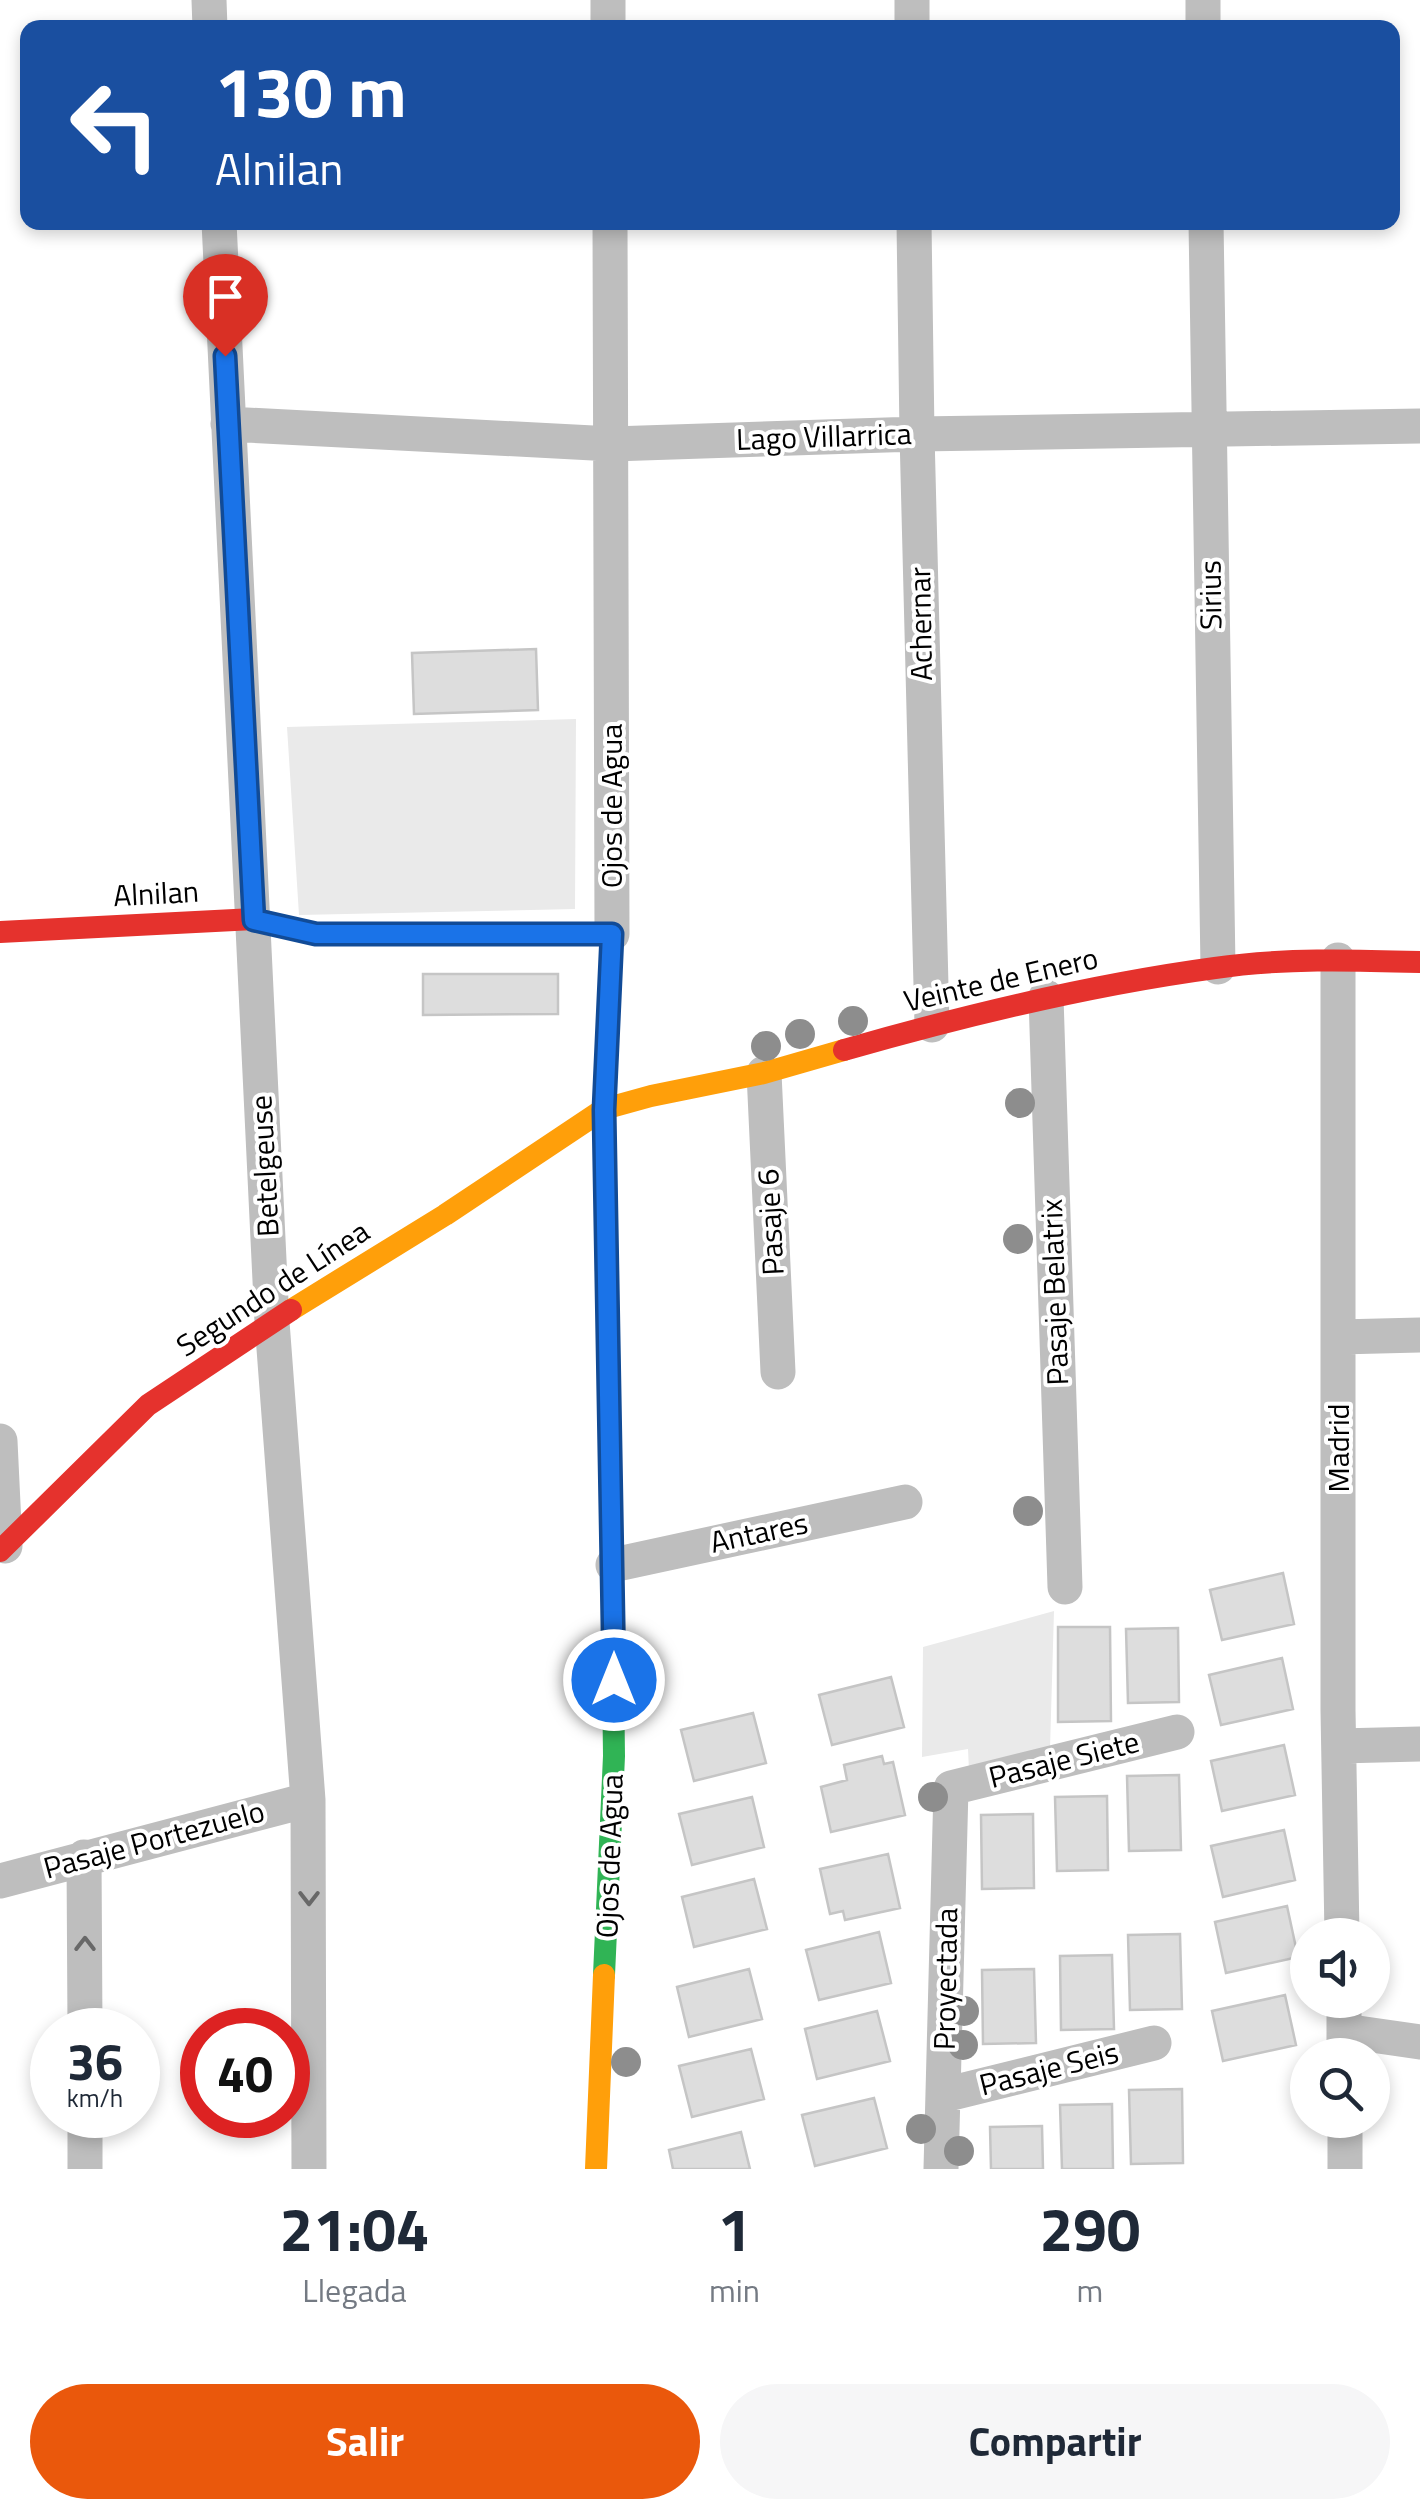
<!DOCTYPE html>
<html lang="es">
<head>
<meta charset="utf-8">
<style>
	body { margin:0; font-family:"Titillium Web",sans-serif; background:#f6f6f7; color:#1f2937; height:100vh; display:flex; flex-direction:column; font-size:38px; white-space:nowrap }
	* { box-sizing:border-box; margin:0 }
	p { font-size:32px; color:#747a83 }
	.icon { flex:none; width:55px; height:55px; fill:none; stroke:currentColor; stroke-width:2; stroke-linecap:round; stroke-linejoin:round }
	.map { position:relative; height:2169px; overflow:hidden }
	.drawer { display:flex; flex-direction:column; background:#fff; flex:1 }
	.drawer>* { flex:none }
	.hud { position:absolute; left:20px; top:20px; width:1380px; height:210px; border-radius:20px; box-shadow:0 5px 15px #0003; background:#1a4fa0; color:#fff; overflow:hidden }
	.controls { position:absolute; left:1290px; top:1918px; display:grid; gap:20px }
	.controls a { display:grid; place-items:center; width:100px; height:100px; border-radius:50%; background:#fff; box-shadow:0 5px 15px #0003; font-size:50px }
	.speed { position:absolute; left:30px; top:2008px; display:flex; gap:20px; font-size:50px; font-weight:700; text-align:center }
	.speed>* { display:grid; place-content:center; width:130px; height:130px; border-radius:50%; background:#fff; box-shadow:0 5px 15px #0003; line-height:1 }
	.speed small { font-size:25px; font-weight:400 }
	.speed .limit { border:15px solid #d22; background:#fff; color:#111 }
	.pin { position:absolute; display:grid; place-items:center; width:85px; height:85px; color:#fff; margin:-102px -42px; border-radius:50% 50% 50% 0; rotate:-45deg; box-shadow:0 0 10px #0007 }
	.pin .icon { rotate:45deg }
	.me { position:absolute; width:110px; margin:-55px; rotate:0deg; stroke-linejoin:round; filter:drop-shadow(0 0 8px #0008) }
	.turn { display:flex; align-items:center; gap:35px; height:210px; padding:0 30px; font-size:45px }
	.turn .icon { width:130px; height:130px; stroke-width:2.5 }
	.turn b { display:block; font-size:70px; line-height:85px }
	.eta { display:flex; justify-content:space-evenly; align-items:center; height:170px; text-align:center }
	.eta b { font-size:60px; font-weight:700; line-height:70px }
	.cta { display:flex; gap:20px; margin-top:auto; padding:20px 30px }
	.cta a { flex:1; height:115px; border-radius:60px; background:#ea580c; color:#fff; font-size:40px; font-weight:700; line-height:115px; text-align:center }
	.cta a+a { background:#f6f6f7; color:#1f2937 }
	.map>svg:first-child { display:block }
	.green { fill:#eaeaea }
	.building { fill:#ddd; stroke:#c5c5c5; stroke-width:2.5 }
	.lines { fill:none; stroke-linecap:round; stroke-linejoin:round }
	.street { stroke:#bebebe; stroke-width:35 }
	.fast { stroke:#30b455; stroke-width:22 }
	.slow { stroke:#ff9f0a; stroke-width:22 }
	.jam { stroke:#e5322d; stroke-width:22 }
	.tree { fill:#8d8d8d }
	.oneway { stroke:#686868 }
	.route-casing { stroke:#114b97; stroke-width:25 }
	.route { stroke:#1a73e8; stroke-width:18 }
	.labels { text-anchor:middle; stroke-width:8; stroke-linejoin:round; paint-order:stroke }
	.street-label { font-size:30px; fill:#000; stroke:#fff }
</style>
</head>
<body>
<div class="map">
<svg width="1420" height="2169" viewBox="0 0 1420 2169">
	<rect width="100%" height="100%" fill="#fff"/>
	<!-- green -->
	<path class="green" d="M 576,719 L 575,909 L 299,915 L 287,727 Z
		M 1054,1611 L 1050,1749 L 969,1771 L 968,1749 L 922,1757 L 923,1647 Z"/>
	<!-- building -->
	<path class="building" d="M 536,649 L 538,710 L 414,714 L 412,653 Z
		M 423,974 L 558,974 L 558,1014 L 423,1015 Z
		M 1283,1573 L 1294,1624 L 1222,1640 L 1210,1590 Z
		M 1058,1627 L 1110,1627 L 1111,1721 L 1058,1722 Z
		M 1178,1628 L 1179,1702 L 1128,1703 L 1126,1629 Z
		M 1282,1658 L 1293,1709 L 1221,1725 L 1209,1675 Z
		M 891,1677 L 904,1727 L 832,1745 L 819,1695 Z
		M 753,1713 L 766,1763 L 694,1781 L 681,1730 Z
		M 1284,1745 L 1295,1795 L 1222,1811 L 1211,1761 Z
		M 882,1756 L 884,1764 L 893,1762 L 905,1815 L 831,1832 L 821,1787 L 847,1780 L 844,1765 Z
		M 1179,1775 L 1181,1850 L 1129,1851 L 1127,1776 Z
		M 1107,1796 L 1108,1870 L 1057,1871 L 1055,1797 Z
		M 752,1797 L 764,1847 L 692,1865 L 679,1814 Z
		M 1033,1814 L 1034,1888 L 982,1889 L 981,1815 Z
		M 1284,1830 L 1295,1880 L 1223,1897 L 1211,1846 Z
		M 888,1854 L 900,1908 L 845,1920 L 843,1911 L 830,1914 L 820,1869 Z
		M 754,1879 L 767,1929 L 694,1947 L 682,1897 Z
		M 1287,1906 L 1298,1957 L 1226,1973 L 1215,1922 Z
		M 879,1932 L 891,1983 L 819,2000 L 806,1950 Z
		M 1180,1934 L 1182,2009 L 1130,2010 L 1128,1935 Z
		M 1112,1955 L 1114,2029 L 1061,2030 L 1060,1956 Z
		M 749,1969 L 762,2019 L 689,2037 L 677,1987 Z
		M 1034,1969 L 1036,2043 L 983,2044 L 982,1970 Z
		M 1285,1995 L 1296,2045 L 1223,2061 L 1212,2011 Z
		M 877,2011 L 890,2061 L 817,2079 L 805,2029 Z
		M 751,2049 L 764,2099 L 692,2117 L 679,2066 Z
		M 1182,2089 L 1183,2163 L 1131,2164 L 1129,2090 Z
		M 874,2098 L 887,2148 L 815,2166 L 802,2115 Z
		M 1112,2104 L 1113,2169 L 1062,2169 L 1060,2105 Z
		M 1042,2126 L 1043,2169 L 991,2169 L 990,2127 Z
		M 741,2132 L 750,2169 L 673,2169 L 669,2150 Z"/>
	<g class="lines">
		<!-- street -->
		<path class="street" d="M 209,0 L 210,28
			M 608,0 L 608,28
			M 912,0 L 912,28
			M 1203,0 L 1203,28
			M 219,222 L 272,1322 L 308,1800 L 309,2169
			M 610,222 L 612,934
			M 914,222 L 917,434 L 932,1025
			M 1206,222 L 1218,967
			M 228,424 L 612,444 L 917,434 L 1420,426
			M 1338,960 L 1338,1710 L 1342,1935
			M 1046,997 L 1065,1587
			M 764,1073 L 778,1372
			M 1339,1337 L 1420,1335
			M 0,1441 L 5,1546
			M 613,1565 L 905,1502
			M 1339,1746 L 1420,1744
			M 84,1857 L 85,2030
			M 0,1881 L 308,1800
			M 1344,2000 L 1344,2054
			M 1344,2031 L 1420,2042
			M 944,2095 L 1154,2043
			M 85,2115 L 85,2169
			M 1345,2120 L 1345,2169
			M 941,2169 L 951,1788 L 1177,1732"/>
		<!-- fast -->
		<path class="fast" d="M 604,1975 L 614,1756 L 609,1350"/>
		<!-- slow -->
		<path class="slow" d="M 494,934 L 612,934 L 604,1109 L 609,1350
			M 291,1310 L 445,1215 L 604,1109 L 651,1096 L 764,1073 L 844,1050
			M 596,2169 L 604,1975"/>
		<!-- jam -->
		<path class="jam" d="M 0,932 L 254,919 L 316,934 L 494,934
			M 844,1050 C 966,1015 1089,985 1215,968 C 1282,958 1352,960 1420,962
			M 0,1551 L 148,1405 L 291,1310"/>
	</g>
	<!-- trees -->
	<g class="tree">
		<circle cx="853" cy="1021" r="15"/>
		<circle cx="800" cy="1034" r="15"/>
		<circle cx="766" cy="1046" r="15"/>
		<circle cx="1020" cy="1103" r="15"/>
		<circle cx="1018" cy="1239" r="15"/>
		<circle cx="1028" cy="1511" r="15"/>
		<circle cx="933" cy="1797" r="15"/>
		<circle cx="964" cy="2011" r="15"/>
		<circle cx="963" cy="2045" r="15"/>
		<circle cx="626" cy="2062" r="15"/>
		<circle cx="921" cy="2129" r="15"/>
		<circle cx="959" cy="2151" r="15"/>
	</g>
	<!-- one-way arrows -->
	<defs><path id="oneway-chevron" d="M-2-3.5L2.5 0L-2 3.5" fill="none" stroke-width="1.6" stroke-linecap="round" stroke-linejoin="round" transform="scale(2.5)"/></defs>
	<g class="oneway">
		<use href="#oneway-chevron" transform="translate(309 1898) rotate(90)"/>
		<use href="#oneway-chevron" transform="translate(85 1944) rotate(-90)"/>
	</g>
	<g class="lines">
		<!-- route casing -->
		<g class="route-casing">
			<path id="route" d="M 225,356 L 254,920 L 316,934 L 612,934 L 604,1110 L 614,1680"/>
		</g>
		<!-- route -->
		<use href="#route" class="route"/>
	</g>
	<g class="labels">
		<!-- street labels -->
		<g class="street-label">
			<text transform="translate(824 437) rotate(-2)" y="10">Lago Villarrica</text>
			<text transform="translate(1211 595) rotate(-91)" y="10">Sirius</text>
			<text transform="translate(921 624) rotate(-91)" y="10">Achernar</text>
			<text transform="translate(612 806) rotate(-90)" y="10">Ojos de Agua</text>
			<text transform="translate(156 894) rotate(-3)" y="10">Alnilan</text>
			<text transform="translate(1001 980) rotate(-13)" y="10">Veinte de Enero</text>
			<text transform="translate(265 1166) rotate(-93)" y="10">Betelgeuse</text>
			<text transform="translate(771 1222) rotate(-93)" y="10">Pasaje 6</text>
			<text transform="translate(273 1289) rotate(-33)" y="10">Segundo de Línea</text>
			<text transform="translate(1055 1292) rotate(-92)" y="10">Pasaje Belatrix</text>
			<text transform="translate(1339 1448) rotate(-90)" y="10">Madrid</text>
			<text transform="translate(759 1533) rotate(-12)" y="10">Antares</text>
			<text transform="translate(1064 1760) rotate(-14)" y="10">Pasaje Siete</text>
			<text transform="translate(154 1840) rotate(-15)" y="10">Pasaje Portezuelo</text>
			<text transform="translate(610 1856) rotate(-88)" y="10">Ojos de Agua</text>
			<text transform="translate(946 1979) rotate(-89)" y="10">Proyectada</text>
			<text transform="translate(1049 2069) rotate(-14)" y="10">Pasaje Seis</text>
		</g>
	</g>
</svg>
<div class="controls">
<a><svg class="icon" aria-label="sound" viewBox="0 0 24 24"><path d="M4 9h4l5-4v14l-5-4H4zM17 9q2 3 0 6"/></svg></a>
<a><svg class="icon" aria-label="search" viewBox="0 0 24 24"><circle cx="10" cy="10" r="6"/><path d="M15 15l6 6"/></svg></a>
</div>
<div class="speed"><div>36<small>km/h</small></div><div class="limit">40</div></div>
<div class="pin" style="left:225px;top:356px;background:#d93025"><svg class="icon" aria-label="arrive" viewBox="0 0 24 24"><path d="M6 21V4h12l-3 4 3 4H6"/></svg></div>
<svg class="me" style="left:614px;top:1680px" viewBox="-20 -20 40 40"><circle r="17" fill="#1a73e8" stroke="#fff" stroke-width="3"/><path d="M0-11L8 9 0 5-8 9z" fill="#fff"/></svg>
<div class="hud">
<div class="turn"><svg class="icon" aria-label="left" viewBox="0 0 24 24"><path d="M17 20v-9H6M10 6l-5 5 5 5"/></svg><div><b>130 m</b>Alnilan</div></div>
</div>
</div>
<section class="drawer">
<div class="eta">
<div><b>21:04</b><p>Llegada</p></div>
<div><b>1</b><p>min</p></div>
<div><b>290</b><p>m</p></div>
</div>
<div class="cta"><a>Salir</a><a>Compartir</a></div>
</section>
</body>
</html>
